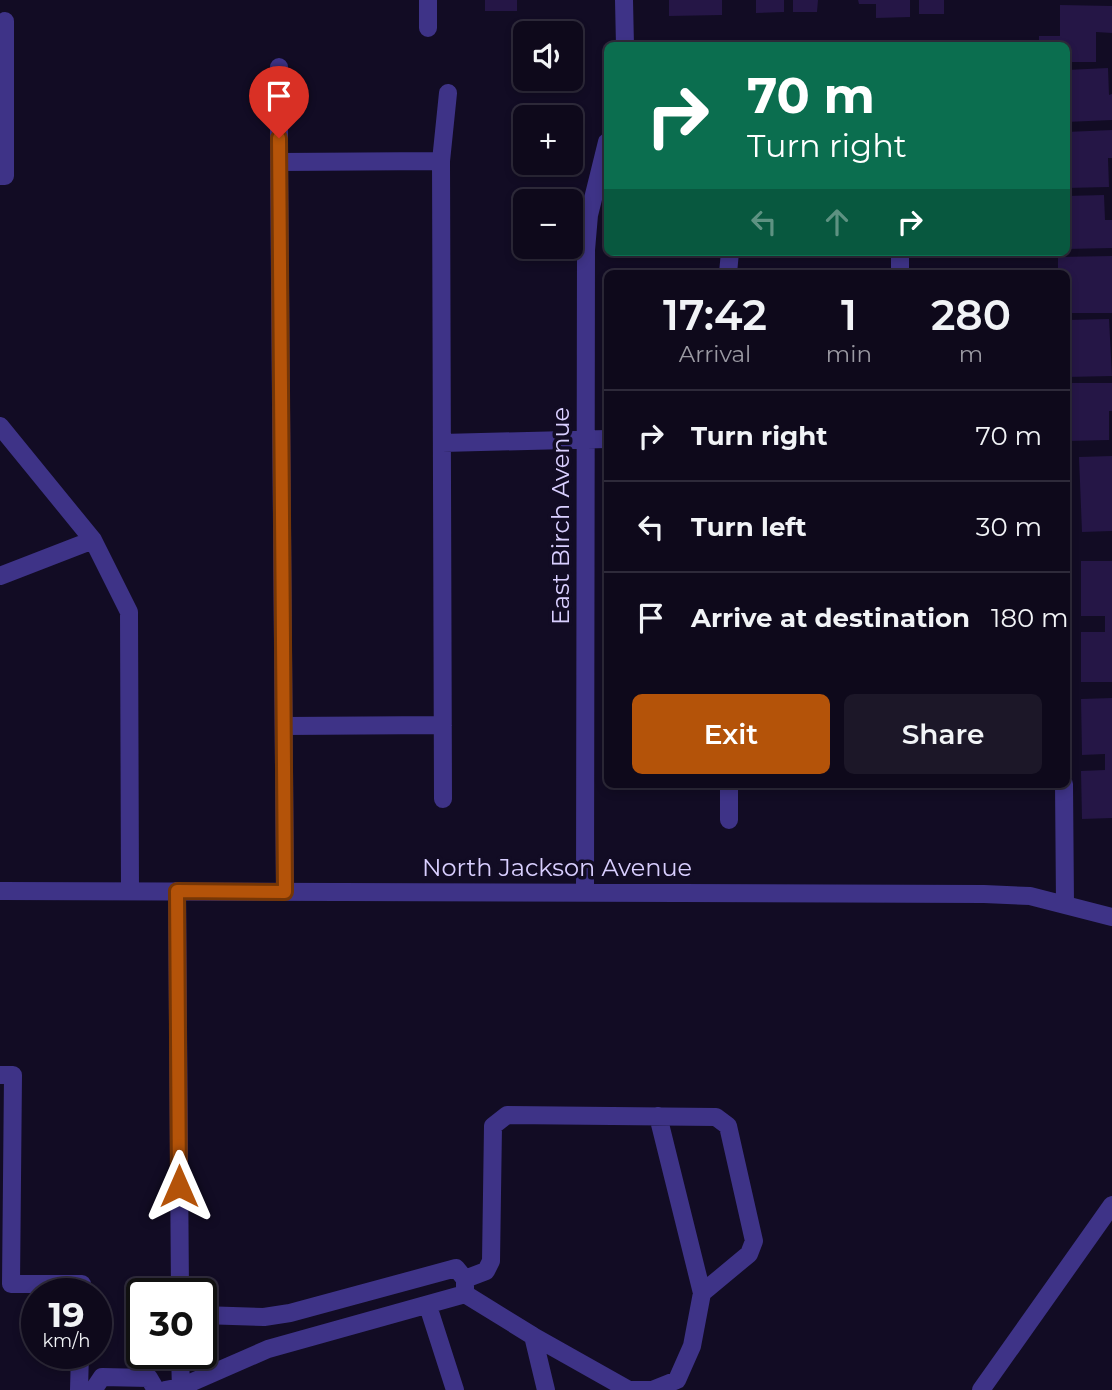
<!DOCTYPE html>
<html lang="en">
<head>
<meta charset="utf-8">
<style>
	body { margin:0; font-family:Montserrat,sans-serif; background:#1c1728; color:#f1f3f6; height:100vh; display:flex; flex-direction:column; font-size:26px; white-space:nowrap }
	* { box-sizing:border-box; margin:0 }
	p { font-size:23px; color:#9b9aa3 }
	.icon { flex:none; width:38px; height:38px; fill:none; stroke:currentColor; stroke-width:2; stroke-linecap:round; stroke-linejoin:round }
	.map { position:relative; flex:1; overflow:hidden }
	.side { position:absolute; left:604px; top:270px; width:466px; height:518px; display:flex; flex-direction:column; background:#0e091b; border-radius:10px; box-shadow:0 4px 10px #0003,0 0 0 2px #2e2a3a }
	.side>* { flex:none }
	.guide { position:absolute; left:604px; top:42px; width:466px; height:214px; border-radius:10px; box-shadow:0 4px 10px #0003,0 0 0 2px #2e2a3a; background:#0b6e4f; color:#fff; overflow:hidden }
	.tools { position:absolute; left:513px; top:21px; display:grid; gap:14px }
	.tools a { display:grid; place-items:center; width:70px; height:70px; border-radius:10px; background:#0e091b; box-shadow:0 4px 10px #0003,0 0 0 2px #2e2a3a; font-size:35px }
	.speed { position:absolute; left:21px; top:1278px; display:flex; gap:14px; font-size:35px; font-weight:700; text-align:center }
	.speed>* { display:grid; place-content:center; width:91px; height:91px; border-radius:50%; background:#0e091b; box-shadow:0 4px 10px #0003,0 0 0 2px #2e2a3a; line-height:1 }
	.speed small { font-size:18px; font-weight:400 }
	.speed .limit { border:4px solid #111; border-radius:10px; background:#fff; color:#111 }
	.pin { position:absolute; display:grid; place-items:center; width:60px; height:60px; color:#fff; margin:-72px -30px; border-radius:50% 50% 50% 0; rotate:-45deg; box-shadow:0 0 7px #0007 }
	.pin .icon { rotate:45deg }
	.me { position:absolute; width:77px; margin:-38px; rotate:0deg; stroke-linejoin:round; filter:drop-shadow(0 0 5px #0008) }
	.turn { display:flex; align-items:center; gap:24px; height:147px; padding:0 28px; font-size:32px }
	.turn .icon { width:91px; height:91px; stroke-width:2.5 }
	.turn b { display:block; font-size:49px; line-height:60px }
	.lanes { display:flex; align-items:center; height:66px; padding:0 28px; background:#0003; justify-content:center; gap:35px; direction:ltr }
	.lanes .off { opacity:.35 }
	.eta { display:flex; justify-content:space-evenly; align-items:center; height:119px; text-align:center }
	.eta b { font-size:42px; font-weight:600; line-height:49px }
	.primary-button { display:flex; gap:14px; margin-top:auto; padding:14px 28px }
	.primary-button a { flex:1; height:80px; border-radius:10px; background:#b45309; color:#fff; font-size:28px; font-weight:600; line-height:80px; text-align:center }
	.primary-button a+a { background:#1c1728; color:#f1f3f6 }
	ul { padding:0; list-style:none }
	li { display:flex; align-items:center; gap:21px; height:91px; padding:0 28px; border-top:2px solid #2e2a3a }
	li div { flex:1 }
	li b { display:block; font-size:26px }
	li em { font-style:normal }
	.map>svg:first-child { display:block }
	.building { fill:#251646 }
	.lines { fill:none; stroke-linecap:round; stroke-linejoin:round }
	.minor { stroke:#3e3387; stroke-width:18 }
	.route-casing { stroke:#753606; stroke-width:18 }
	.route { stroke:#b45309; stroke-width:12 }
	.labels { text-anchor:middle; stroke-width:7; stroke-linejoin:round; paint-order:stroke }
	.street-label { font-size:24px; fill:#d9cfff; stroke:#120c24 }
</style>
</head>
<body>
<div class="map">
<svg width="1112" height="1390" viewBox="0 0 1112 1390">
	<rect width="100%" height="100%" fill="#120c24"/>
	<!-- building -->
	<path class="building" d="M 485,0 L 517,0 L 517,11 L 485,11 Z
		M 669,0 L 722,0 L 722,15 L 669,16 Z
		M 756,0 L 784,0 L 784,12 L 756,13 Z
		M 793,0 L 818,0 L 817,12 L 793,12 Z
		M 858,0 L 910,0 L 910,17 L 876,18 L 876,4 L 859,4 Z
		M 919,0 L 944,0 L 944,14 L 919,14 Z
		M 1060,5 L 1112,6 L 1112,33 L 1096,32 L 1096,62 L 1066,62 L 1066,46 L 1039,46 L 1039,36 L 1060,36 Z
		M 1108,68 L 1109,95 L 1112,94 L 1112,120 L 1066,122 L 1066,70 Z
		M 1112,130 L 1112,158 L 1108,158 L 1109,187 L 1066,188 L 1066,132 Z
		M 1104,195 L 1105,220 L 1112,220 L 1112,248 L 1066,249 L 1066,196 Z
		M 1112,256 L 1112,313 L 1066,313 L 1066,273 L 1058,273 L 1058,257 Z
		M 1109,319 L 1112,376 L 1066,377 L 1066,320 Z
		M 1066,383 L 1112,383 L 1112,411 L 1109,411 L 1109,440 L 1066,441 Z
		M 1112,456 L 1112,531 L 1082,532 L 1079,457 Z
		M 1081,561 L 1112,561 L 1112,682 L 1081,682 L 1081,632 L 1105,632 L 1105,616 L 1081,616 Z
		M 1112,698 L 1112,818 L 1082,819 L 1081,771 L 1105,770 L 1105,754 L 1082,755 L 1081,699 Z"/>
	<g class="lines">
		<!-- minor -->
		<path class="minor" d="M 428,0 L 428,28
			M 624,0 L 625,46
			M 279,67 L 279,162 L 441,161 L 448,93
			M 441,161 L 443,799
			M 279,162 L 285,892
			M 0,176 L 5,176 L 5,21
			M 900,252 L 900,273
			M 728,273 L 730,252
			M 0,426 L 93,540 L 129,612 L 130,891
			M 442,443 L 607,439
			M 0,576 L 93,540
			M 284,726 L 443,725
			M 729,784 L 729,820
			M 1064,784 L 1065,904
			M 0,891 L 984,894 L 1030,896 L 1112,917
			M 177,891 L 180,1293
			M 585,892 L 586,250 L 589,215 L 607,142
			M 0,1075 L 13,1075 L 11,1284 L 82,1284 L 82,1293
			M 658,1116 L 702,1293
			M 465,1279 L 486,1271 L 491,1261 L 493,1126 L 507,1115 L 716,1117 L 728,1126 L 754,1241 L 749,1254 L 702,1293 L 692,1346 L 677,1380 L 652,1390 L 629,1390 L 533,1336
			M 465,1294 L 533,1336 L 546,1390
			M 428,1306 L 455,1390
			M 180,1353 L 181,1390
			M 94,1389 L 102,1377 L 149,1378 L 156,1390
			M 79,1390 L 80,1353
			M 165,1390 L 181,1387 L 268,1349 L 465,1294 L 465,1279 L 456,1268 L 290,1313 L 264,1317 L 201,1315
			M 981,1390 L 1112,1205"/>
	</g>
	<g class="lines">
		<!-- route casing -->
		<g class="route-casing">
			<path id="route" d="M 179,1186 L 177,891 L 285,892 L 279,138"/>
		</g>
		<!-- route -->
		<use href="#route" class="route"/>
	</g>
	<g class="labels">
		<!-- street labels -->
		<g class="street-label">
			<text transform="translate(561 516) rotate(-90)" y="8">East Birch Avenue</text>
			<text x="557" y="876">North Jackson Avenue</text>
		</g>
	</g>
</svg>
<div class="tools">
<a><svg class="icon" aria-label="sound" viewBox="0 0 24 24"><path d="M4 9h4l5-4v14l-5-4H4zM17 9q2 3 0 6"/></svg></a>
<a>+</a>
<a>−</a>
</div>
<div class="speed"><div>19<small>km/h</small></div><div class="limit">30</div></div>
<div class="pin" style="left:279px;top:138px;background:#d93025"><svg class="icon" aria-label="arrive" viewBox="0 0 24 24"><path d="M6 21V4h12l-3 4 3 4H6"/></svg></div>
<svg class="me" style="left:179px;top:1186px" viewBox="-20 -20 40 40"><path d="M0-17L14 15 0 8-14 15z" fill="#b45309" stroke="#fff" stroke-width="4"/></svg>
<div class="guide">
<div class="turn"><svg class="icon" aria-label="right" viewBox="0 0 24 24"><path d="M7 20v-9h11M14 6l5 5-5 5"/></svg><div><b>70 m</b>Turn right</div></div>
<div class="lanes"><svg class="icon off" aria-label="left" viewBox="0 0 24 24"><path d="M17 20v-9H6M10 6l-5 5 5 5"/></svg><svg class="icon off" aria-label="ahead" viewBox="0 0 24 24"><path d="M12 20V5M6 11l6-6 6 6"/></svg><svg class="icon" aria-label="right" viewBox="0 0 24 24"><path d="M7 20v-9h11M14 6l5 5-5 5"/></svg></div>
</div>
<section class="side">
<div class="eta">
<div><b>17:42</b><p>Arrival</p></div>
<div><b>1</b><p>min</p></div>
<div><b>280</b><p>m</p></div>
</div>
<ul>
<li><svg class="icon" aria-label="right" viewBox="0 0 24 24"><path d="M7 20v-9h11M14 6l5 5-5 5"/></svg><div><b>Turn right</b></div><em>70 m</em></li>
<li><svg class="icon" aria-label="left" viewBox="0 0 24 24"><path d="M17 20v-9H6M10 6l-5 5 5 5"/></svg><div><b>Turn left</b></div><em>30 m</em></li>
<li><svg class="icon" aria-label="arrive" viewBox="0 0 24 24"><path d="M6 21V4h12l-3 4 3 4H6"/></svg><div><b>Arrive at destination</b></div><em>180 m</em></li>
</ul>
<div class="primary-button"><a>Exit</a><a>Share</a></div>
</section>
</div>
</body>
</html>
